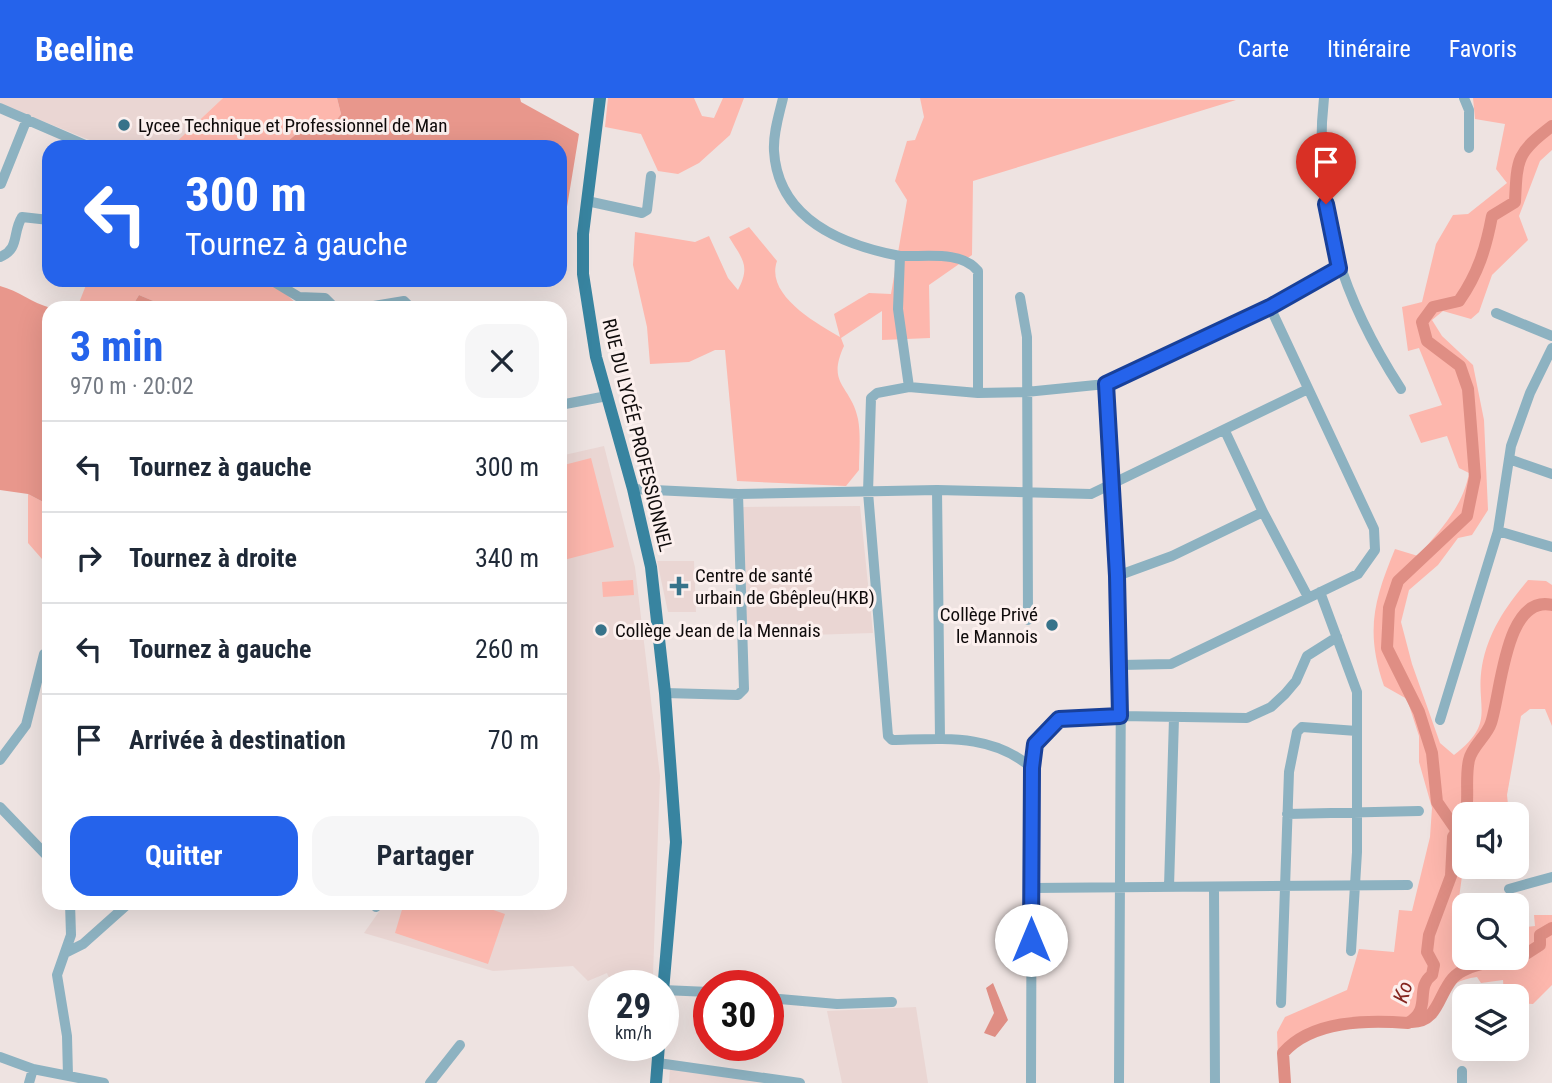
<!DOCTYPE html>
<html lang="fr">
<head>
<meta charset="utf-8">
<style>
	body { margin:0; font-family:"Roboto Condensed",sans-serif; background:#f6f6f7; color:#1f2937; height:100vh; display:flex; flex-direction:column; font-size:26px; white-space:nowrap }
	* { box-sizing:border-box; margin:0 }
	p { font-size:23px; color:#747a83 }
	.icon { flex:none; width:38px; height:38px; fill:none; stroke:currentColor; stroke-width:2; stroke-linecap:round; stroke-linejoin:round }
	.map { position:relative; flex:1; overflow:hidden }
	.details { position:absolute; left:42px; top:203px; width:525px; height:609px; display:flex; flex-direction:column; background:#fff; border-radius:21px; box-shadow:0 7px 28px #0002 }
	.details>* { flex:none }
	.top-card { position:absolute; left:42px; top:42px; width:525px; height:147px; border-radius:21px; box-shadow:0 7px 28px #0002; background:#2563eb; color:#fff; overflow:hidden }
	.controls { position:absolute; left:1452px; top:704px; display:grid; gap:14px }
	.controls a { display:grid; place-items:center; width:77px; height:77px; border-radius:14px; background:#fff; box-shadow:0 7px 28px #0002; font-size:35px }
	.speed { position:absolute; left:588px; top:872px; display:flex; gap:14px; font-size:35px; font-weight:700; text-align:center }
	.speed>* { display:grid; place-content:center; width:91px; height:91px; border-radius:50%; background:#fff; box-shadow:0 7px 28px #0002; line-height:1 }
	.speed small { font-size:18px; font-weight:400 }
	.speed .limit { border:10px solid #d22; background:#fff; color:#111 }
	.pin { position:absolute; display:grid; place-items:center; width:60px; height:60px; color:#fff; margin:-72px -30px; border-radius:50% 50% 50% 0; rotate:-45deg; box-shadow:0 0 7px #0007 }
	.pin .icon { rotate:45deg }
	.me { position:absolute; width:77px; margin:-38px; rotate:0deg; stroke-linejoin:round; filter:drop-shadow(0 0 5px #0008) }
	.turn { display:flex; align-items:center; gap:24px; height:147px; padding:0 28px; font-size:32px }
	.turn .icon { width:91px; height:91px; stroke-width:2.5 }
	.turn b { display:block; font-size:49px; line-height:60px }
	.round { display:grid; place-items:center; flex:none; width:74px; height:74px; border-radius:21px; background:#f6f6f7 }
	.summary { display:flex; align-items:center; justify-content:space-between; height:119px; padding:0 28px }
	h1 { font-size:42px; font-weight:700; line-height:52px; color:#2563eb }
	.action { display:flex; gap:14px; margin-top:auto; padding:14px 28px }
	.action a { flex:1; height:80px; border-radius:21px; background:#2563eb; color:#fff; font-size:28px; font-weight:700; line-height:80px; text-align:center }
	.action a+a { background:#f6f6f7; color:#1f2937 }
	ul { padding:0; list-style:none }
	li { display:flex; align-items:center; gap:21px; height:91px; padding:0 28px; border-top:2px solid #e0e1e3 }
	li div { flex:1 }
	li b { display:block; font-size:26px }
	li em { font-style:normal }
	header { display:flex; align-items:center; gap:42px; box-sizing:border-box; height:98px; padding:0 35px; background:#2563eb; color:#fff }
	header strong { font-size:33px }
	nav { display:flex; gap:38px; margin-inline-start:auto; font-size:24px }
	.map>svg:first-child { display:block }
	.built { fill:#ead6d3 }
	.green { fill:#fdb7ad }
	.forest { fill:#e8978c }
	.water { fill:#df8e84 }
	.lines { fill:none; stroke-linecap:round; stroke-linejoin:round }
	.river { stroke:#df8e84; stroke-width:12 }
	.minor { stroke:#8db2c1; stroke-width:10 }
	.major { stroke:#3884a0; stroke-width:12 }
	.route-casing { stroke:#184099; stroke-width:18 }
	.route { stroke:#2563eb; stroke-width:12 }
	.poi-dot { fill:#37738a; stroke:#fcf0ee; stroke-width:2.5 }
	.labels { text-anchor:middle; stroke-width:6; stroke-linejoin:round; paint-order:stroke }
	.poi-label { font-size:19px; fill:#0f0b0b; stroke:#fcf0ee; text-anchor:start }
	.street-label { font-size:19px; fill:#0f0b0b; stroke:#fcf0ee }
	.water-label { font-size:21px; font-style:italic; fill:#852620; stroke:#fcf0ee }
</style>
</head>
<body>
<header>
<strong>Beeline</strong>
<nav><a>Carte</a><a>Itinéraire</a><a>Favoris</a></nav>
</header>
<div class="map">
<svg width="1552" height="985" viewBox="0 0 1552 985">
	<rect width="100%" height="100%" fill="#eee3e1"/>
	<!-- built -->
	<path class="built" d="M 0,0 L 223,0 L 171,49 L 107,49 L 0,6 Z
		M 604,348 L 635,469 L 660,678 L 653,877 L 646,882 L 649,887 L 612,887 L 607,875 L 588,883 L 573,868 L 493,873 L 364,835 L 385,805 L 560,805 L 560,358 Z
		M 860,408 L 873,535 L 745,539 L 743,409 Z
		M 657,463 L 694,463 L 696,514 L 668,514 Z
		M 916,909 L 928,985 L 842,985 L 827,913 Z
		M 670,970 L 772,985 L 669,985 Z"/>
	<!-- green -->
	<path class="green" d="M 223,0 L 337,0 L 341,16 L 326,36 L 308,26 L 281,49 L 171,49 Z
		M 608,0 L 694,0 L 702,18 L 714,20 L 723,0 L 744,0 L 730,37 L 699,65 L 678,76 L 658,73 L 641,36 L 605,29 Z
		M 920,0 L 1236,2 L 973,83 L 972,157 L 929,187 L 930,240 L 882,242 L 882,213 L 841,240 L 844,248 C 826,287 851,287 858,321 C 861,337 859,356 859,372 L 846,388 L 737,383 L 725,252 L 715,252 L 689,264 L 650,266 L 647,229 L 633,167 L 635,134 L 695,144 L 709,138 L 728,180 L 738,192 C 751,167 742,161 729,139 L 749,129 L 777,163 C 765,197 816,225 840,239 L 834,216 L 869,195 L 891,196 L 907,102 L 895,83 L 907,43 L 915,42 L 924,19 Z
		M 1473,0 L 1552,0 L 1552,52 L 1540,63 L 1519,118 L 1528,142 L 1492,177 L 1479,214 L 1471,221 L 1443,213 L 1432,222 L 1442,238 L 1473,267 L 1484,322 L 1488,412 L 1472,437 L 1458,440 L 1438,467 L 1409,492 L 1401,524 L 1412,566 L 1440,645 L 1454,657 C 1497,624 1475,610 1482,568 C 1488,534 1506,508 1528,482 L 1546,483 L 1552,487 L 1552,628 L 1545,611 L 1530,611 L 1521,618 L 1507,697 L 1509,716 L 1465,716 L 1465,768 L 1470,768 L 1470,775 L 1462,778 L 1459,800 L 1467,802 L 1470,807 L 1465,807 L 1465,859 L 1517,859 L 1517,830 L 1535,828 L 1534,817 L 1552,817 L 1552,887 L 1533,906 L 1517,905 L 1517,898 L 1504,898 L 1503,882 L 1481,885 L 1477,879 C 1439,884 1446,905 1426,923 L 1355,923 L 1292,945 L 1283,955 L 1285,985 L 1279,985 L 1277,934 L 1285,919 L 1347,892 L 1359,851 L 1394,854 L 1399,812 L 1412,813 L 1430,739 L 1432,710 L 1419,664 L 1419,638 L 1407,601 L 1384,588 C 1365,533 1374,502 1395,451 L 1418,458 C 1440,432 1463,409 1469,375 L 1459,370 L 1447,338 L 1421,345 L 1409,317 L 1442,307 L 1419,250 L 1408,253 L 1402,209 L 1422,204 L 1436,146 L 1453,117 L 1468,116 L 1507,85 L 1496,71 L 1505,26 L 1475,21 Z
		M 88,182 L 271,182 L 301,210 L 170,210 L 139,197 L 131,210 L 77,210 Z
		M 591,360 L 614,449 L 560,463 L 560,368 Z
		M 28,396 L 49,407 L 49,469 L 28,445 Z
		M 633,482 L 634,497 L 603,499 L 602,484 Z
		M 404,805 L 473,805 L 505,816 L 488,866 L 395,835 Z"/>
	<!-- forest -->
	<path class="forest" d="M 337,0 L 520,0 L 521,4 L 579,36 L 565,121 L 560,119 L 560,49 L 281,49 L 308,26 L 326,36 L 341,16 Z
		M 0,188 C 19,193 32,205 51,210 L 49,210 L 49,407 L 28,396 L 0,392 Z
		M 139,197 L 170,210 L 131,210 Z"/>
	<!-- water -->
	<path class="water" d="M 993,885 L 1008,922 L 995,939 L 984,935 L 994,915 L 986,890 Z"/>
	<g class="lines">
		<!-- river -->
		<path class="river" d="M 1466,716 C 1469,698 1465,679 1469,662 C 1472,648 1487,638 1491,625 C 1501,596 1505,496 1552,507
			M 1457,733 L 1437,704 L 1432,655 L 1419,614 L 1387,550 L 1389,510 L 1398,483 L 1467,418 L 1475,379 L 1468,291 L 1460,268 L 1427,243 L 1422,224 L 1433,209 L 1459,203 C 1478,176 1486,150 1492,118 L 1515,104 C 1517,59 1517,55 1552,28
			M 1517,856 L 1526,856 L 1540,847 L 1540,837 L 1552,830
			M 1412,924 C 1438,924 1438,897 1453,880 C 1466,866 1488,867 1504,859
			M 1285,985 L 1283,955 C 1312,922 1367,922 1408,925 C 1433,911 1414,890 1432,877 L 1434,867 L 1427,854 L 1429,837 L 1451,778 L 1453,739 L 1465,720"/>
		<!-- minor -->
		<path class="minor" d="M 783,0 C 779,17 773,35 774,53 C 778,121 842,147 900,158 L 898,211 L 909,289
			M 1324,0 C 1312,110 1342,200 1401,291
			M 1464,0 L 1469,12 L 1469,50
			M 0,10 L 90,49
			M 1,86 L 27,21
			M 587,103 L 642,115 L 647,112 L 651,78
			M 900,158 C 925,159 961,152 978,173 L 978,295
			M 0,159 C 20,151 12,135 22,119 L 49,122
			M 271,182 L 299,199 L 325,200 L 335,210
			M 1020,199 L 1027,239 L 1028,522
			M 362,210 L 404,203 L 411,210
			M 1496,215 L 1552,238
			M 1106,286 L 1121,567 L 1119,985
			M 560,307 L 607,298
			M 1509,361 L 1552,376
			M 633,391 L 738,396 L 937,392 L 1091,396 L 1308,291
			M 937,392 L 940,641
			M 1263,414 L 1308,499
			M 1498,433 L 1552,449
			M 1117,478 L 1172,458 L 1263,414 L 1225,333
			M 1320,494 L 1357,594 L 1357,754 L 1351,853
			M 1121,567 L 1171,566 L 1358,476 L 1375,452 L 1374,431 L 1270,209
			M 665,595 L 738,597 L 744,591 L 738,396
			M 1440,622 L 1498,433 L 1511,348 L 1530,295 L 1552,250
			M 0,662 L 26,627 L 44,556
			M 1032,670 C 991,635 944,641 892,642 L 888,638 L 868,394 L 871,300 L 877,295 L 909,289 L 978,295 L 1026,294 L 1106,286 L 1270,209 L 1339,170
			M 0,709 L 49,760
			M 1287,716 L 1419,713
			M 1169,789 L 1174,620
			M 1214,789 L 1215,985
			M 1032,790 L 1408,787
			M 1509,791 L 1552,779
			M 376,809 L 379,805
			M 65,855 L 83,846 L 129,805
			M 663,892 L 709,894
			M 768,900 L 837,906 L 892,904
			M 1281,905 L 1289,674 L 1297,634 L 1302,629 L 1357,633
			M 0,959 L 33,971 L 104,985
			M 658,965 L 800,985
			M 1462,973 L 1462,985
			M 68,978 L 67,938 L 57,877 L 71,837 L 70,805
			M 29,985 L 33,971
			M 430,985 L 460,947
			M 1031,985 L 1032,670 L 1036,646 L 1059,621 L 1120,618 L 1247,620 L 1271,609 L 1285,596 L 1296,583 L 1307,558 L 1337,539"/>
		<!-- major -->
		<path class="major" d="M 600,0 L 583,136 L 583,176 L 596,259 L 633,391 L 651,469 L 665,595 L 676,744 L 663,893
			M 656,985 L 659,947"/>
	</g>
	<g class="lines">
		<!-- route casing -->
		<g class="route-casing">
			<path id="route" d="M 1031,842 L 1032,670 L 1035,646 L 1059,621 L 1120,618 L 1117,478 L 1106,286 L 1270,209 L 1339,170 L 1326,106"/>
		</g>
		<!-- route -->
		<use href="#route" class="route"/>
	</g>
	<!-- markers -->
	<g class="poi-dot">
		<circle cx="124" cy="27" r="7"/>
		<path d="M675.5 477.5h7v7h7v7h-7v7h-7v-7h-7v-7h7z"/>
		<circle cx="1052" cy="527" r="7"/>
		<circle cx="601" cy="532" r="7"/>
	</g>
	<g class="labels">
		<!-- poi labels -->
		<g class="poi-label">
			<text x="138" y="34">Lycee Technique et Professionnel de Man</text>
			<text x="695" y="484">Centre de santé<tspan x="695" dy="22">urbain de Gbêpleu(HKB)</tspan></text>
			<text x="1038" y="523" text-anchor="end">Collège Privé<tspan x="1038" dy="22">le Mannois</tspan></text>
			<text x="615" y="539">Collège Jean de la Mennais</text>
		</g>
		<!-- street labels -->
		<g class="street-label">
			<text transform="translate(638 337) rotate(76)" y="7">RUE DU LYCÉE PROFESSIONNEL</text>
		</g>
		<!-- water labels -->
		<g class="water-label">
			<text transform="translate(1403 894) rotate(-72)" y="7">Ko</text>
		</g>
	</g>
</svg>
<div class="controls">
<a><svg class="icon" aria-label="sound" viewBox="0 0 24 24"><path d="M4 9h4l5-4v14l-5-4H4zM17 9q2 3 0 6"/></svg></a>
<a><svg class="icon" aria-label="search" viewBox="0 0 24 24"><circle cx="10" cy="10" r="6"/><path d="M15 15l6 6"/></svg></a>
<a><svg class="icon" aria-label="layers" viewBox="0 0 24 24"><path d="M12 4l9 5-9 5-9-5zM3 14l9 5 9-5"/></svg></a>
</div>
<div class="speed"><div>29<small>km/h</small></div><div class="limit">30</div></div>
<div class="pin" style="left:1326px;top:106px;background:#d93025"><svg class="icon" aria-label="arrive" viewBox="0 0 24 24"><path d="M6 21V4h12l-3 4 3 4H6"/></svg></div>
<svg class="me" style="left:1031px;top:842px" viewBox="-20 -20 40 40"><circle r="19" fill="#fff"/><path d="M0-13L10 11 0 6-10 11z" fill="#2563eb"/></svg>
<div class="top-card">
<div class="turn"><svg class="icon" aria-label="left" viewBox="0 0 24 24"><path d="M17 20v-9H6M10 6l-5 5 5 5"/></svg><div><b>300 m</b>Tournez à gauche</div></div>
</div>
<section class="details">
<div class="summary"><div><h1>3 min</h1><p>970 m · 20:02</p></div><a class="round"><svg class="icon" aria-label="close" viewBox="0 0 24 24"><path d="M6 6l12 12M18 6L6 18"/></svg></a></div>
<ul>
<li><svg class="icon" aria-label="left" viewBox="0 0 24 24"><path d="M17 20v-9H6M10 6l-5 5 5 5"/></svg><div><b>Tournez à gauche</b></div><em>300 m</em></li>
<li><svg class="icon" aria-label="right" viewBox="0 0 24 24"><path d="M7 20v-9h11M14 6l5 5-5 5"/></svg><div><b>Tournez à droite</b></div><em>340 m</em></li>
<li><svg class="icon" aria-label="left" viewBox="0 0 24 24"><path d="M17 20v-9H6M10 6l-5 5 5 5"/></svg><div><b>Tournez à gauche</b></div><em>260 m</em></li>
<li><svg class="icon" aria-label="arrive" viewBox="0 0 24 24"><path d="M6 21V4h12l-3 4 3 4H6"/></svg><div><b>Arrivée à destination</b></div><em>70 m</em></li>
</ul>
<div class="action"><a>Quitter</a><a>Partager</a></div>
</section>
</div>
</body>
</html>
